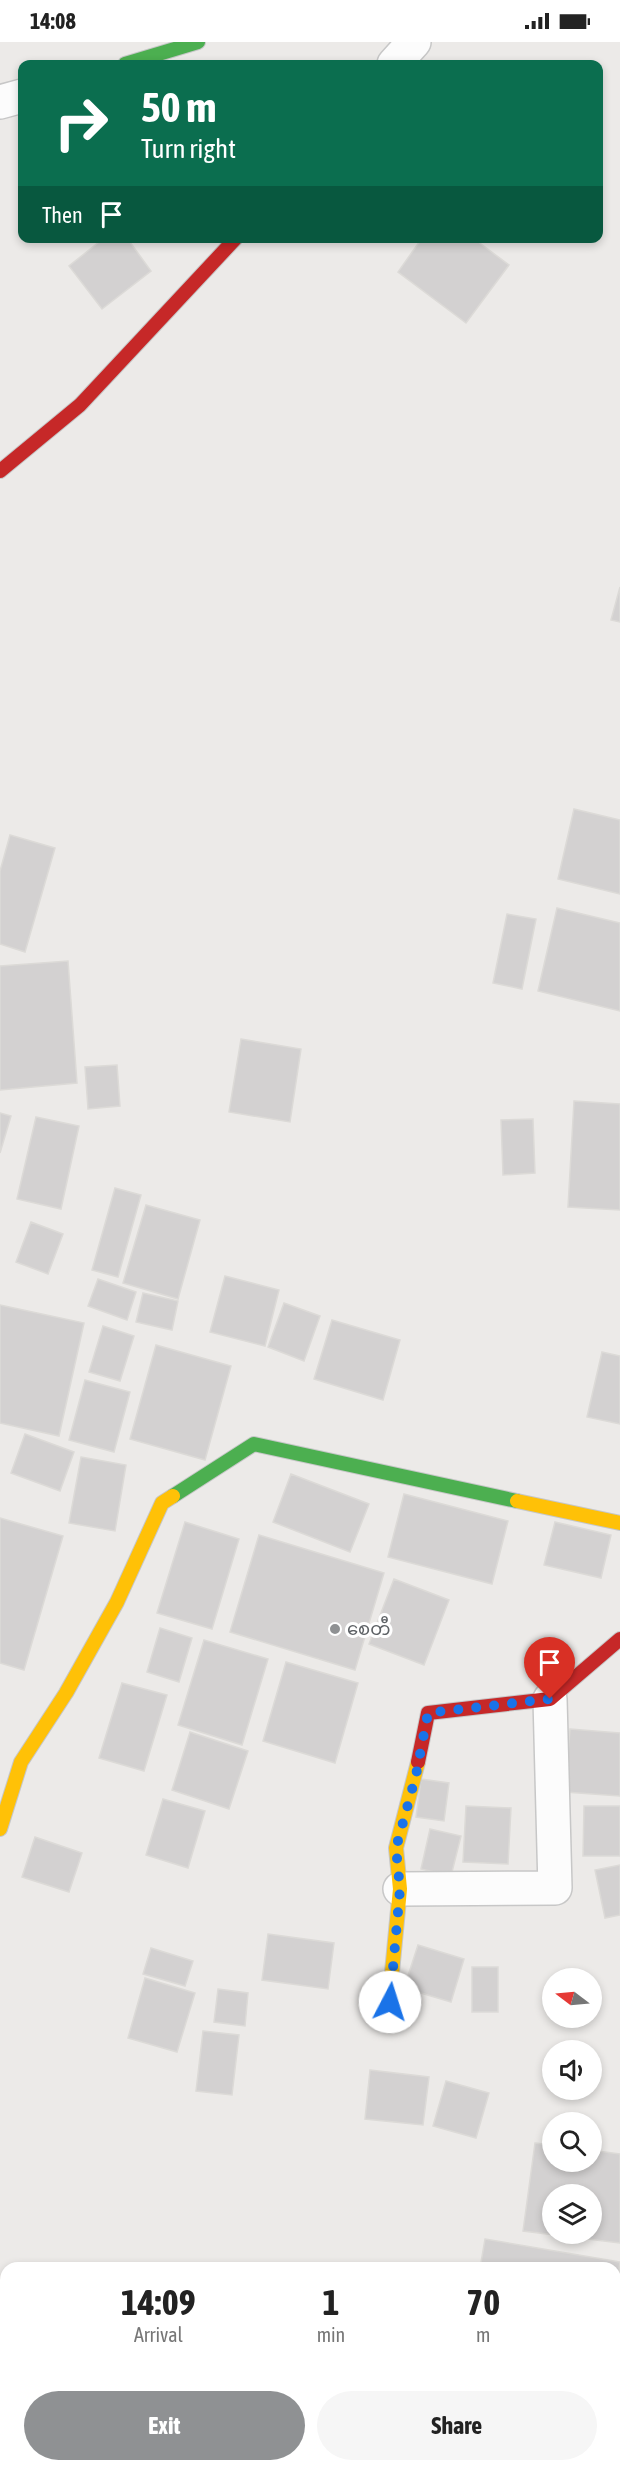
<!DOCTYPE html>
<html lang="en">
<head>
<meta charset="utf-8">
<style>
	body { margin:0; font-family:"Asap Condensed","Noto Sans Myanmar",sans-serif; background:#f6f6f6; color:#222; height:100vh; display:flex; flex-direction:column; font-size:22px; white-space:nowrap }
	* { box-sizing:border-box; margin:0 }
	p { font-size:20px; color:#767676 }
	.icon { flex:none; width:33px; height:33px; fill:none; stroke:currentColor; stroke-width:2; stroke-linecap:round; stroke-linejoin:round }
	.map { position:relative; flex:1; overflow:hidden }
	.side { position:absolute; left:0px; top:2220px; width:621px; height:210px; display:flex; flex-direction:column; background:#fff; border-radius:18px 18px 0 0; box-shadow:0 3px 9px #0003 }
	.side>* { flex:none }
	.banner { position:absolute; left:18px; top:18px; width:585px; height:183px; border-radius:12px; box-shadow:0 3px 9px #0003; background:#0b6e4f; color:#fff; overflow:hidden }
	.needle { width:39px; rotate:286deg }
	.fabs { position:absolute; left:542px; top:1926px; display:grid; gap:12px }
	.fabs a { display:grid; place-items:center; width:60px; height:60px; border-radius:50%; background:#fff; box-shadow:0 3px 9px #0003; font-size:30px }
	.pin { position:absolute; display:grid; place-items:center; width:51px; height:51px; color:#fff; margin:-62px -26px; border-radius:50% 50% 50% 0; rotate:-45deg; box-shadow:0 0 6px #0007 }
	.pin .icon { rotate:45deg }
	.me { position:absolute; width:66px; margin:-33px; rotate:5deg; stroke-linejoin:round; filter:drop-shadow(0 0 4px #0008) }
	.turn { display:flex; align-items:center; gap:21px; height:126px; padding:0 24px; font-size:27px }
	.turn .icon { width:78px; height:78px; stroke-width:2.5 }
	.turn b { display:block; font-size:42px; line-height:51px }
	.then { display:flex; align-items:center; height:57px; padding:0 24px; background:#0003; gap:12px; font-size:22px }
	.eta { display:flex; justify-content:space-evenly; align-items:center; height:102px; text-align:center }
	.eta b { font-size:36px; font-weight:700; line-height:42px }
	.cta { display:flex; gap:12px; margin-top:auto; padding:12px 24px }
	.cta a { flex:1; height:69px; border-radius:36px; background:#8f9193; color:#fff; font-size:24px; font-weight:700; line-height:69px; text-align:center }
	.cta a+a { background:#f6f6f6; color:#222 }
	.status { display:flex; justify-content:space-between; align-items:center; height:42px; padding:0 30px; background:#fff; direction:ltr }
	.status svg { height:16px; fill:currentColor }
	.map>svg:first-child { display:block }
	.building { fill:#d3d1d1; stroke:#dcdad7; stroke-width:1.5; fill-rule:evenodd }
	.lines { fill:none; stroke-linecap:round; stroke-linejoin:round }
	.street-casing { stroke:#c7c7c7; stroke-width:36 }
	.fast-casing { stroke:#c6c7c7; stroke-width:16 }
	.slow-casing { stroke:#c6c7c7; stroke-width:16 }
	.jam-casing { stroke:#c6c7c7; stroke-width:16 }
	.street { stroke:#fcfcfc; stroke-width:33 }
	.fast { stroke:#4caf50; stroke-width:14 }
	.slow { stroke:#ffc107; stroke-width:14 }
	.jam { stroke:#c62828; stroke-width:14 }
	.route { stroke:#1a73e8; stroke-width:10; stroke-dasharray:0 18 }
	.poi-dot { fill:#8f9193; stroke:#fff; stroke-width:2 }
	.labels { text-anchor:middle; stroke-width:6; stroke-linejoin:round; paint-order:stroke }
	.poi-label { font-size:18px; fill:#5d6165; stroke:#fff; text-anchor:start }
</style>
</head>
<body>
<div class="status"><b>14:08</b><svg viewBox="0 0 49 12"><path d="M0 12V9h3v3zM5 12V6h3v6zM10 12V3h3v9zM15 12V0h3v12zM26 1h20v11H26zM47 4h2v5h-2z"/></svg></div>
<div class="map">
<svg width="620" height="2430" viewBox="0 0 620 2430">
	<rect width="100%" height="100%" fill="#eceae8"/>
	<!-- building -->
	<path class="building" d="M 104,196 L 127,196 L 151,229 L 102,267 L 69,224 Z
		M 422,196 L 473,196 L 509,223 L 466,281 L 398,230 Z
		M 620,545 L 620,580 L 611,578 Z
		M 574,767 L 620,778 L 620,852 L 558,837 Z
		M 10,793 L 55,806 L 25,910 L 0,902 L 0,829 Z
		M 557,866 L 620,881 L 620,969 L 538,949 Z
		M 507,872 L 536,877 L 522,947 L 493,941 Z
		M 68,919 L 77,1041 L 0,1048 L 0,924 Z
		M 241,997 L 301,1007 L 290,1080 L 229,1070 Z
		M 117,1023 L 120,1064 L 88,1067 L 85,1025 Z
		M 574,1059 L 620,1062 L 620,1168 L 568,1165 Z
		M 0,1071 L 11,1074 L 0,1111 Z
		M 36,1075 L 79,1084 L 61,1167 L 17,1157 Z
		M 533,1077 L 535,1131 L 503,1133 L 501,1078 Z
		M 115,1146 L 141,1153 L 118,1235 L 92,1228 Z
		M 146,1163 L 200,1178 L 178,1257 L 123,1241 Z
		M 31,1180 L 63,1192 L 48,1232 L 16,1220 Z
		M 225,1234 L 279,1248 L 265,1304 L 210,1290 Z
		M 98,1237 L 136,1250 L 127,1278 L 88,1264 Z
		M 143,1251 L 178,1259 L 172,1288 L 136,1280 Z
		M 284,1261 L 320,1274 L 304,1319 L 268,1305 Z
		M 0,1263 L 84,1281 L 59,1394 L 0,1381 Z
		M 332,1278 L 400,1298 L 383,1358 L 314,1337 Z
		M 103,1284 L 134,1294 L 120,1339 L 89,1330 Z
		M 156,1303 L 231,1324 L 205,1418 L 130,1397 Z
		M 602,1310 L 620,1314 L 620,1382 L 587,1375 Z
		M 85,1338 L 130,1350 L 114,1410 L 69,1398 Z
		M 25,1392 L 74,1410 L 60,1449 L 11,1431 Z
		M 81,1415 L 126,1423 L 115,1489 L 69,1481 Z
		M 291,1432 L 369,1462 L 350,1510 L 273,1480 Z
		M 404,1452 L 508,1479 L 492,1542 L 388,1515 Z
		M 0,1476 L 63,1494 L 24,1628 L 0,1621 Z
		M 185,1480 L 239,1497 L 212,1587 L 157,1571 Z
		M 555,1480 L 611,1493 L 601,1536 L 544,1523 Z
		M 259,1493 L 384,1531 L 355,1628 L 230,1590 Z
		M 394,1537 L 449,1558 L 424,1623 L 369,1602 Z
		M 160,1586 L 192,1596 L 179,1640 L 147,1630 Z
		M 204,1598 L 268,1617 L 242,1703 L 178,1683 Z
		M 286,1620 L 358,1641 L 335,1721 L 263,1699 Z
		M 122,1641 L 167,1653 L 144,1729 L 99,1716 Z
		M 570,1687 L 620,1691 L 620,1754 L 565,1750 Z
		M 190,1690 L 248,1709 L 229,1767 L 172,1748 Z
		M 421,1737 L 449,1741 L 444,1779 L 416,1775 Z
		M 163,1757 L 205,1769 L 188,1826 L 146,1813 Z
		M 466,1764 L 511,1766 L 508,1822 L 463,1820 Z
		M 584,1764 L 620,1764 L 620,1814 L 583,1814 Z
		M 430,1787 L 461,1794 L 451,1834 L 421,1827 Z
		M 35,1795 L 82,1811 L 69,1850 L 22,1835 Z
		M 620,1823 L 620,1873 L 605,1876 L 595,1828 Z
		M 268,1892 L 334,1901 L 328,1947 L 262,1938 Z
		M 418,1903 L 464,1917 L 451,1960 L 404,1946 Z
		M 151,1906 L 193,1919 L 185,1944 L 143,1932 Z
		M 472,1925 L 498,1925 L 498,1970 L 472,1970 Z
		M 145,1936 L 195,1951 L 177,2010 L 128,1996 Z
		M 218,1947 L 248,1951 L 245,1984 L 214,1980 Z
		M 203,1989 L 239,1993 L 232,2053 L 196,2049 Z
		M 370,2028 L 429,2035 L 423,2083 L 365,2077 Z
		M 446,2039 L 489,2051 L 476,2096 L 433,2084 Z
		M 535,2101 L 552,2103 L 552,2120 L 591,2120 L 591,2108 L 620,2112 L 620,2201 L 523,2189 ZM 552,2152 L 591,2152 L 591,2192 L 552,2192 Z
		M 485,2197 L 620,2220 L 615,2261 L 615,2226 L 480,2226 Z"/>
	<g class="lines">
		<!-- street casing -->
		<g class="street-casing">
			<path id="street" d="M 394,22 L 414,0
				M 0,60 L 22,54
				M 400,1847 L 555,1846 L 550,1657"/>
		</g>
		<!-- fast casing -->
		<g class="fast-casing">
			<path id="fast" d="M 125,22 L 198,0
				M 173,1454 L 254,1402 L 517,1459"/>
		</g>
		<!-- slow casing -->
		<g class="slow-casing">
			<path id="slow" d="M 517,1459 L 620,1481
				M 0,1787 L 21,1720 L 66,1651 L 117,1560 L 162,1461 L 173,1454
				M 387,1982 L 400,1847 L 396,1806 L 418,1720"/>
		</g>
		<!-- jam casing -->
		<g class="jam-casing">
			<path id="jam" d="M 0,429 L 80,363 L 236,196
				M 418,1720 L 428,1671 L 550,1657 L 620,1597"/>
		</g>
		<!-- street -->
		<use href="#street" class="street"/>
		<!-- fast -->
		<use href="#fast" class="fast"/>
		<!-- slow -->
		<use href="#slow" class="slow"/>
		<!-- jam -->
		<use href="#jam" class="jam"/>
	</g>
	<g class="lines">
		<!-- route -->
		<path class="route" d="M 390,1960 L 400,1847 L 396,1806 L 416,1733 L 428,1671 L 550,1657"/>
	</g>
	<!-- markers -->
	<circle class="poi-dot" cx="335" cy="1587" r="6"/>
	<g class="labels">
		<!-- poi labels -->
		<g class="poi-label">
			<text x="347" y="1593">စေတီ</text>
		</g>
	</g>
</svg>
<div class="fabs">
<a><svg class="needle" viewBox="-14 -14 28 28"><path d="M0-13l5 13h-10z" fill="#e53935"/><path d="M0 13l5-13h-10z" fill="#767676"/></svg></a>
<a><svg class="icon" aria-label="sound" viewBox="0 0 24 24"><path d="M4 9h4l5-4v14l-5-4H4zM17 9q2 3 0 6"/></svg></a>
<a><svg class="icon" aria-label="search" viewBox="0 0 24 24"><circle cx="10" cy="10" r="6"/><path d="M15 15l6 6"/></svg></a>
<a><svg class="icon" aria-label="layers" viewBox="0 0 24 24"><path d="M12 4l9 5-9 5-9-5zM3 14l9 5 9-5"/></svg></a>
</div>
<div class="pin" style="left:550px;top:1657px;background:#d93025"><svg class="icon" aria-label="arrive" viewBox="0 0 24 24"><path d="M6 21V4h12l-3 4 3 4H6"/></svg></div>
<svg class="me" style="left:390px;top:1960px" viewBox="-20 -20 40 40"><circle r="19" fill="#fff"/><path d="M0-13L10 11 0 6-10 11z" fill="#1a73e8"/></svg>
<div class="banner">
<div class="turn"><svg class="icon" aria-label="right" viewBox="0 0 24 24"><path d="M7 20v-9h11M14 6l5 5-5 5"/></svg><div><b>50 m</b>Turn right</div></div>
<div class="then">Then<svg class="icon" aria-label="arrive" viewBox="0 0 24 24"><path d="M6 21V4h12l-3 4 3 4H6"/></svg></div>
</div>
<section class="side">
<div class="eta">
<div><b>14:09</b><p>Arrival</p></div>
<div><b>1</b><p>min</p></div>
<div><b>70</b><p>m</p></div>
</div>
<div class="cta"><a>Exit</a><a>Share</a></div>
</section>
</div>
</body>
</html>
